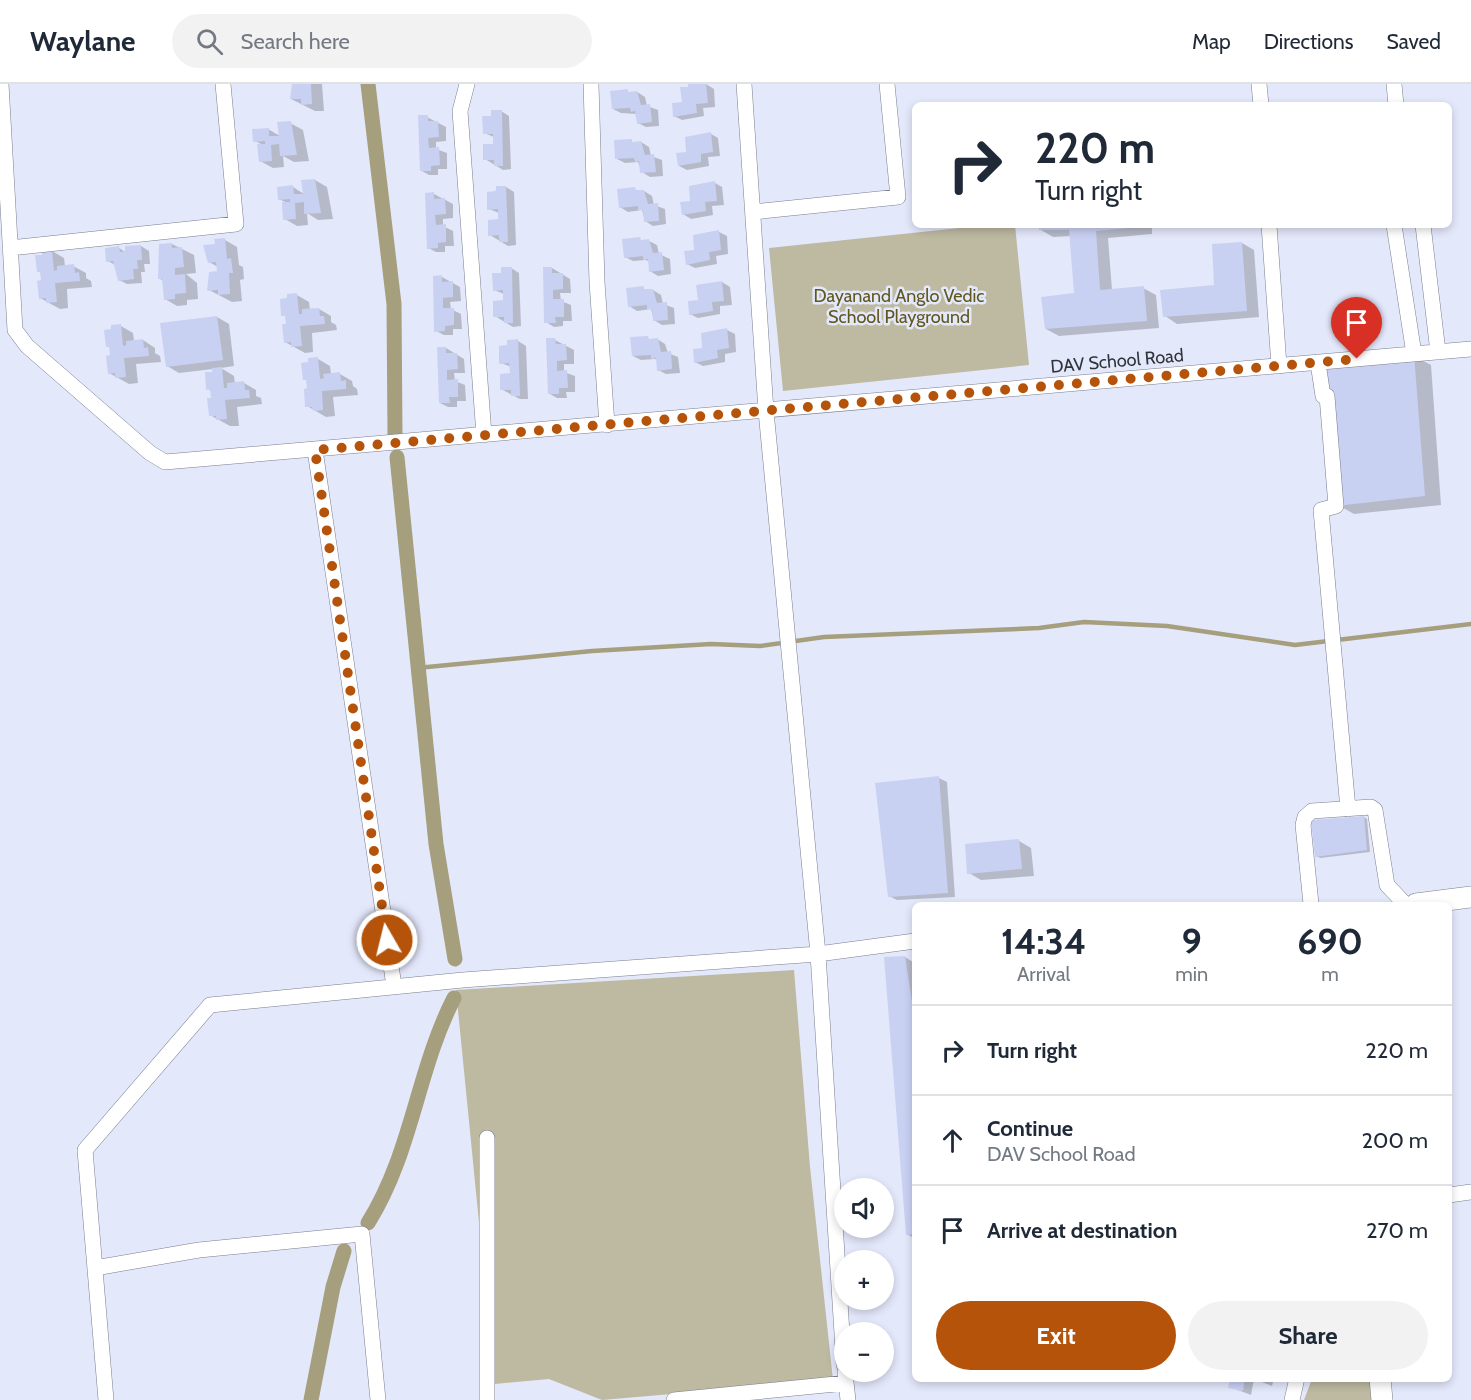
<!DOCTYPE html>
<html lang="en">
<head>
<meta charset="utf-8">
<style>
	body { margin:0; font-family:Cabin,sans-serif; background:#f2f2f3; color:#1f2937; height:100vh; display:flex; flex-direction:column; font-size:22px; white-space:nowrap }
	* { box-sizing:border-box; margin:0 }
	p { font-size:20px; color:#747a83 }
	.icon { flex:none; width:33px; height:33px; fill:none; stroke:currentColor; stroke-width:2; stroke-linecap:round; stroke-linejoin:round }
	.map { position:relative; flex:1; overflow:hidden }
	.side { position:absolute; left:912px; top:818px; width:540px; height:480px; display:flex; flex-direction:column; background:#fff; border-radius:9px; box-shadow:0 3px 9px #0003 }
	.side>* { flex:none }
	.hud { position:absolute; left:912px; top:18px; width:540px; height:126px; border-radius:9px; box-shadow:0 3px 9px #0003; background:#fff; color:#1f2937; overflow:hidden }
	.tools { position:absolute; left:834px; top:1094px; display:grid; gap:12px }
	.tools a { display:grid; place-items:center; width:60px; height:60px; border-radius:50%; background:#fff; box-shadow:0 3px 9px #0003; font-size:30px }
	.pin { position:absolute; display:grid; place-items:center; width:51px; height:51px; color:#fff; margin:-62px -26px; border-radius:50% 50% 50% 0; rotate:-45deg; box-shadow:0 0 6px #0007 }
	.pin .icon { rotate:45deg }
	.me { position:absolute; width:66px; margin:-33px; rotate:352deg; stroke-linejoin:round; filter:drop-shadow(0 0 4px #0008) }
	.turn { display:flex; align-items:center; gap:21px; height:126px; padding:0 24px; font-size:27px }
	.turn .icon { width:78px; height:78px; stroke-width:2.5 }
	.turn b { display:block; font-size:42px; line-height:51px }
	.eta { display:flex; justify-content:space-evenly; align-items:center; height:102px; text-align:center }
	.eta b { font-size:36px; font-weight:800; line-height:42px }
	.button { display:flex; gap:12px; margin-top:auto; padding:12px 24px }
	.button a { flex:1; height:69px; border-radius:36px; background:#b45309; color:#fff; font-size:24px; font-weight:800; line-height:69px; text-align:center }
	.button a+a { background:#f2f2f3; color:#1f2937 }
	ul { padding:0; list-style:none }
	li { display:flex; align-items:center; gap:18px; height:90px; padding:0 24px; border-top:2px solid #e0e1e3 }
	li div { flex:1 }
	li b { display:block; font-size:22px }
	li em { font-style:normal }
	header { display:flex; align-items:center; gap:36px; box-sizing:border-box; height:84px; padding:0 30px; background:#fff; border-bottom:2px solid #e0e1e3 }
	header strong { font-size:28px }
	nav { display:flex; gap:33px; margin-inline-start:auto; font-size:21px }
	.search { width:420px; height:54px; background:#f2f2f3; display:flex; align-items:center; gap:15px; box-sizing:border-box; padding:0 21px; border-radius:33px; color:#747a83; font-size:22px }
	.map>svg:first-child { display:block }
	.green { fill:#beb9a1 }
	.shadow { fill:#0003 }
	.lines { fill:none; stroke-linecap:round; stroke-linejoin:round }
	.stream { stroke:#a69f7d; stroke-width:4.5 }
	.canal { stroke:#a69f7d; stroke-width:15 }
	.building { fill:#c9d1f3 }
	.street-casing { stroke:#7a7e8f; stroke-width:16 }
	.secondary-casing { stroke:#7a7e8f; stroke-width:22 }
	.street { stroke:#fff; stroke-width:15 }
	.secondary { stroke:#fff; stroke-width:21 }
	.route { stroke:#b45309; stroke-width:10; stroke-dasharray:0 18 }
	.labels { text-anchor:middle; stroke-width:5; stroke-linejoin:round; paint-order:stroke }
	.park-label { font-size:18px; fill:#61561c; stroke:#e4e8fb }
	.street-label { font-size:18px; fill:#31333a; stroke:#e4e8fb }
</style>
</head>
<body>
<header>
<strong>Waylane</strong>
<div class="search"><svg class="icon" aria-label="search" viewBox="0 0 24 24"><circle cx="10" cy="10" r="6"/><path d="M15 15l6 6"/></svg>Search here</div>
<nav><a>Map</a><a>Directions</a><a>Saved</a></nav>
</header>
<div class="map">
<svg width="1471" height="1316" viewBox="0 0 1471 1316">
	<rect width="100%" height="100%" fill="#e4e8fb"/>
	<!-- green -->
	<path class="green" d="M 988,141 L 1015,141 L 1029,281 L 783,307 L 769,164 Z
		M 794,886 L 810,1083 L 833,1296 L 602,1316 L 549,1295 L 495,1300 L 456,906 Z
		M 1312,1295 L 1373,1295 L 1375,1316 L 1304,1316 Z"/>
	<!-- shadow -->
	<path class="shadow" d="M 293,0 L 322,0 L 324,27 L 315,27 L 291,15 Z
		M 706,0 L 714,5 L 715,23 L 703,24 L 704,32 L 682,36 L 674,32 L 683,20 Z
		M 637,8 L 645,13 L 647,22 L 658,26 L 659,42 L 646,43 L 638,39 L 637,30 L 621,29 L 613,25 Z
		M 501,27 L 509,32 L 511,85 L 503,86 L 485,75 L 495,61 L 494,53 L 484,49 L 492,33 Z
		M 427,33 L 446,43 L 446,57 L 436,58 L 436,65 L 447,69 L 447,85 L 438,85 L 438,91 L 429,91 L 422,87 Z
		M 290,39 L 303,46 L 309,77 L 294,78 L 283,72 L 284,83 L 273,84 L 260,77 L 263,61 L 255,57 L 268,45 L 280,52 Z
		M 711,50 L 718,54 L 720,72 L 708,73 L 709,82 L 687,86 L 679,82 L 688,69 Z
		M 641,58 L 649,63 L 651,72 L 662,76 L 663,92 L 650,93 L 642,88 L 638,78 L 625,79 L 617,75 Z
		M 315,96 L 327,103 L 333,135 L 318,136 L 307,129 L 308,141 L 297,142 L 285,135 L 287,119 L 279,115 L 293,103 L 304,110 Z
		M 715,99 L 722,103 L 724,121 L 712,122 L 713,131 L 691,135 L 683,130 Z
		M 497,103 L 506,103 L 514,108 L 516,161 L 508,162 L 490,151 L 500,137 L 499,129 L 489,125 Z
		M 644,107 L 652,112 L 654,121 L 665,125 L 666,140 L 653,142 L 645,137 L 642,126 L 628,128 L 620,123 Z
		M 434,110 L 453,120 L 453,134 L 443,135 L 443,142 L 453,147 L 454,162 L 445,162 L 445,168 L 436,168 L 428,164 Z
		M 1040,141 L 1152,141 L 1152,150 L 1108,154 L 1112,206 L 1143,204 L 1156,211 L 1159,244 L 1059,252 L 1046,245 L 1076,210 L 1071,152 L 1053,153 L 1041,146 Z
		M 719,148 L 727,152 L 728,170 L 716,172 L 717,180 L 695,184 L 687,180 L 696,167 Z
		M 225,156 L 237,163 L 239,181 L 243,183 L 244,195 L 240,196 L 242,217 L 232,218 L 209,206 L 219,188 L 218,183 L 209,178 L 217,161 Z
		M 649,157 L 657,161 L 659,170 L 670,175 L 671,190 L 658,192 L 650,187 L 650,178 L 646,176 L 633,177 L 625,173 Z
		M 1242,159 L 1254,166 L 1259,233 L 1177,240 L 1165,232 L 1215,202 Z
		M 172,160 L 194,171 L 196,189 L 186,190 L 197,199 L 198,215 L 187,216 L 187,221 L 177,222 L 165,215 L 163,197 L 159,194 Z
		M 141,162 L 149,167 L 150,180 L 144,180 L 145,188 L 141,188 L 142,199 L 127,200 L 119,196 L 115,181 L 108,177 L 119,164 L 127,169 Z
		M 52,167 L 64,174 L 65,182 L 73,182 L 86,189 L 86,194 L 91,197 L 92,203 L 67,205 L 68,224 L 60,225 L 40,214 L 42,190 L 38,187 L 44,172 Z
		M 511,184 L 519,189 L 521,242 L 513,243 L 495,232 L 505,218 L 504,210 L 494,206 L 502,190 Z
		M 552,184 L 570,195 L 571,209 L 560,209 L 561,217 L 571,221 L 572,237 L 563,237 L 563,242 L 554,243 L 546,238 Z
		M 442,193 L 460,203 L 461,217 L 450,218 L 451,225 L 461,230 L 462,245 L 453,245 L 453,251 L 444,251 L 436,247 Z
		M 722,198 L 730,203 L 732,221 L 720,222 L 720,230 L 698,234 L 690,230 L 699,218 L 698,203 Z
		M 653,206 L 661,211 L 663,220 L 674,224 L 675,240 L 662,241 L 654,236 L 651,225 L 637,227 L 629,222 Z
		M 297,211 L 309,218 L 310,226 L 319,225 L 331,232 L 331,238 L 336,241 L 337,246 L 312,249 L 313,268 L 305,269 L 285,258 L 287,241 L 287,233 L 283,231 Z
		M 217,233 L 229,240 L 234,282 L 221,284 L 234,292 L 235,300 L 244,299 L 256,306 L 256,312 L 261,314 L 262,320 L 237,323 L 239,342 L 230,342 L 210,331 L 212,315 L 212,307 L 208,305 L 213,285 L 179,289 L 167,282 Z
		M 121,242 L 133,249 L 134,257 L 143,256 L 155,264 L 155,269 L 160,272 L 161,278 L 136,280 L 138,299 L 129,300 L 109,289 L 112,273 L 111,264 L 107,262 Z
		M 727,246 L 735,250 L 736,268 L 725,270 L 725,278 L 703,282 L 695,278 L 704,266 Z
		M 657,255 L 665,260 L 668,269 L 678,273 L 680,289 L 666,290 L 658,286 L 658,276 L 655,275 L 641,276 L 633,272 Z
		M 555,256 L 574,266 L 574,280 L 564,280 L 564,288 L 575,292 L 575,308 L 566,308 L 567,314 L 557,314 L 550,310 Z
		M 518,257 L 526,262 L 528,315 L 520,315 L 501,305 L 512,291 L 511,283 L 501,279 L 509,263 Z
		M 446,264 L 464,275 L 465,289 L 454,289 L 455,297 L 465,301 L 466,317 L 457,317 L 457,323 L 448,323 L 440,319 Z
		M 1414,272 L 1431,281 L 1441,421 L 1354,430 L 1338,421 Z
		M 318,275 L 330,282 L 331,290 L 340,290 L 352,297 L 353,302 L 357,305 L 358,311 L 333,313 L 335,332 L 326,333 L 307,322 L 309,306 L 308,297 L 304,295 Z
		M 939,694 L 947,698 L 955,813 L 897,816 L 889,812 Z
		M 1364,733 L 1367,735 L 1370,768 L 1320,774 L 1316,772 Z
		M 1019,757 L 1031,764 L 1034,792 L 981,796 L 969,789 Z
		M 905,873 L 913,878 L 915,892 L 915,1155 L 907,1150 Z
		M 1232,1294 L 1274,1294 L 1272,1302 L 1254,1295 L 1251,1311 L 1230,1303 Z"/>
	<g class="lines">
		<!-- stream -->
		<path class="stream" d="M 417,584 L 592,567 L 711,560 L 760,562 L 824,553 L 1039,544 L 1084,538 L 1167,542 L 1295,561 L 1471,540"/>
		<!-- canal -->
		<path class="canal" d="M 368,0 L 394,220 L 395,350
			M 397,373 L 436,760 L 455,875
			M 368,1139 C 412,1069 417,986 454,914
			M 311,1316 L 333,1203 L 344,1167"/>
	</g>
	<!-- building -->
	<path class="building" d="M 292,0 L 311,0 L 312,20 L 301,21 L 301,15 L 290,15 Z
		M 688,0 L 706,0 L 708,19 L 696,20 L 697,29 L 673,33 L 672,19 L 682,18 L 680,3 L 688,3 Z
		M 628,5 L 628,8 L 637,7 L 641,21 L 650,20 L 652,38 L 637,40 L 635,27 L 631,28 L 630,24 L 612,25 L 610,7 Z
		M 491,26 L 502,26 L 503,82 L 494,82 L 494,76 L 483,76 L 483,60 L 493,60 L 493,50 L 483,50 L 482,32 L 491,32 Z
		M 418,31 L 428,31 L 428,37 L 438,37 L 439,53 L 428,54 L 429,64 L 439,63 L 440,81 L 431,82 L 431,87 L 420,87 Z
		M 291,37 L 297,71 L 280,72 L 279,60 L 271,61 L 272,77 L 259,78 L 257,60 L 265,60 L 265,57 L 253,58 L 252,45 L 269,44 L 269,52 L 279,52 L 277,38 Z
		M 711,48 L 713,68 L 701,70 L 701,78 L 678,82 L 676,69 L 686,68 L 685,53 Z
		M 632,55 L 632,58 L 641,57 L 645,71 L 654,70 L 656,88 L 640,89 L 639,77 L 635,78 L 634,74 L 615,75 L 614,56 Z
		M 315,95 L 321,129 L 304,130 L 304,118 L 295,119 L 296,135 L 283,136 L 282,118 L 290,118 L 290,115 L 278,116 L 277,103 L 293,101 L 294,110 L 303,110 L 301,96 Z
		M 715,97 L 717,117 L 705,118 L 706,127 L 682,131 L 680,118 L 690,117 L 689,102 Z
		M 496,102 L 506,102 L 508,158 L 499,158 L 499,151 L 488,152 L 488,136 L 498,135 L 498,125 L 487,126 L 487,108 L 496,107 Z
		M 635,103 L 636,106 L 644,106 L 648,120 L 658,119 L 659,137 L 644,138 L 643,126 L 638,126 L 638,122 L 619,124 L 617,105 Z
		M 434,108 L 434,115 L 445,114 L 446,130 L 435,131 L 436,141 L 446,140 L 446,158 L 438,159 L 438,164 L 427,165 L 425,109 Z
		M 1039,141 L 1140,141 L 1140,143 L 1096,147 L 1100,206 L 1144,202 L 1147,237 L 1045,245 L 1041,213 L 1074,209 L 1069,146 L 1039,146 Z
		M 719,146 L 721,166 L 709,168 L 710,176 L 686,181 L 684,167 L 694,166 L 693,151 Z
		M 640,153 L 641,156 L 649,155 L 653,169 L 662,168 L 664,186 L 649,188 L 648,175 L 643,176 L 643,172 L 624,174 L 622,155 Z
		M 225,154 L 227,175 L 231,174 L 233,189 L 229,189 L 230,210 L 218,211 L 218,206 L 207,207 L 209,188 L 217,187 L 216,178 L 208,179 L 203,161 L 215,160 L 214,155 Z
		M 1242,158 L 1247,227 L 1163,233 L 1160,206 L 1214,201 L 1212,160 Z
		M 172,159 L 172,164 L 182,163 L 184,183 L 175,184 L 175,191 L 185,190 L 186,209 L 175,210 L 175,215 L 164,216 L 162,195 L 158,195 L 159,160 Z
		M 141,161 L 142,176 L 137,176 L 138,185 L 133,185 L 134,195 L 118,197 L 113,177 L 106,178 L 105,164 L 119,162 L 120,168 L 125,167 L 125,162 Z
		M 52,165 L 54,187 L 57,186 L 57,182 L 74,180 L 75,189 L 79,188 L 80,197 L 55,199 L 57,218 L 46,219 L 46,214 L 39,215 L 37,197 L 41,196 L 40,188 L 37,188 L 35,171 L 42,171 L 42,166 Z
		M 501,183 L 512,183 L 513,239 L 504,239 L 504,233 L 493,233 L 493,217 L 503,216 L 503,206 L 493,207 L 492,189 L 501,189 Z
		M 543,183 L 552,183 L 552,189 L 563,189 L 563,205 L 553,206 L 553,215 L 564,215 L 564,233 L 555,233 L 556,239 L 544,239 Z
		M 442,191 L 442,198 L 453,197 L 453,213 L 443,214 L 443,224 L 454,224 L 454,241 L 445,242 L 445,247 L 434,248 L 433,192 Z
		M 722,197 L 724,217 L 712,218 L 713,227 L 689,231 L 688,217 L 698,216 L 696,201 Z
		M 644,202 L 644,205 L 653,205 L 657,219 L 667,218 L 668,236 L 653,237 L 652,225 L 647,225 L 647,221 L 628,223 L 626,204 Z
		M 297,209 L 299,230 L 302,230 L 302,225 L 319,224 L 320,232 L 324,232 L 325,240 L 300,242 L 302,262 L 291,263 L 291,258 L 284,259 L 282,240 L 286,240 L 285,232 L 281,232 L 280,215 L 287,214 L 287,210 Z
		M 217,232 L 223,276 L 166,283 L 160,239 Z
		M 121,240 L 123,262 L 126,261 L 126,257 L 143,255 L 144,264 L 148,263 L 149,272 L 124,274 L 126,293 L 115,294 L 115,289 L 108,290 L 106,272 L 110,271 L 109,263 L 106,263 L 104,246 L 111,245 L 111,241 Z
		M 727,244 L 729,264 L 717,266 L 718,274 L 694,279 L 693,265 L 702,264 L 701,249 Z
		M 648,252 L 649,255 L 658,254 L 661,268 L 671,267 L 672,285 L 657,287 L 656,274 L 651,275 L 651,271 L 632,272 L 630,253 Z
		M 546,254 L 555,254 L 556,260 L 566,260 L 567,276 L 557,277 L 557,287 L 567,286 L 568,304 L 559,304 L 559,310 L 548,310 Z
		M 518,255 L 520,312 L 511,312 L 511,306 L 500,306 L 500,290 L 510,289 L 509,279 L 499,280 L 499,262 L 507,261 L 507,256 Z
		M 437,263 L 446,263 L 446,269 L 457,269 L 458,285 L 447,286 L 447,296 L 458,295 L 458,313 L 449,313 L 450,319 L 439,319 Z
		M 1414,270 L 1425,412 L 1336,422 L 1318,279 Z
		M 318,273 L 320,295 L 324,294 L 323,290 L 340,288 L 341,297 L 346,296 L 346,305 L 322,307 L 323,326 L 313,327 L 312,323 L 305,323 L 304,305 L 307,304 L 306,296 L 303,296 L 301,279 L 308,278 L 308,274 Z
		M 222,283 L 224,304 L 227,304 L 227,299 L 244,297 L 245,306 L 249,306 L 250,314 L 225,316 L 227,335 L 216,336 L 216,332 L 209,332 L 207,314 L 211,314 L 210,305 L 206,306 L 205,288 L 212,288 L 212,284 Z
		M 939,692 L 948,809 L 888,813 L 875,699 Z
		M 1364,732 L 1367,766 L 1315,773 L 1311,736 Z
		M 1019,755 L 1022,785 L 967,790 L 965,760 Z
		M 905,872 L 915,938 L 915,1150 L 906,1151 L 884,873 Z
		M 1230,1294 L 1245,1294 L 1243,1307 L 1228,1304 Z"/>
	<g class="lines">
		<!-- street casing -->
		<g class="street-casing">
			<path id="street" d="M 1,0 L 15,246 L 27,262 L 150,369 L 165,378 L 1471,265
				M 467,0 L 460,27 L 484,351
				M 591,0 L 597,198 L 607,341
				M 744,0 L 766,327 L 818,870 L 844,1281
				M 1259,0 L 1261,21
				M 1394,0 L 1396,21
				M 753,128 L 898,113 L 887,0
				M 1269,141 L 1279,282
				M 1394,141 L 1414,270
				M 1423,141 L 1438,268
				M 10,164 L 236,140 L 223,0
				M 1318,279 L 1323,312 L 1327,312 L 1336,422 L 1321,426 L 1348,725
				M 315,366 L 394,902
				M 1311,820 L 1303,741 L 1305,733 L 1312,727 L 1371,723 L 1375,726 L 1387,801 L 1405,820
				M 487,1054 L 487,1316
				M 1449,1111 L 1471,1108
				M 95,1184 L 199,1166 L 362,1150 L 378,1316
				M 845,1289 L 848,1316
				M 106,1316 L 85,1066 L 210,921 L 463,896 L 818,870 L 915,857
				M 674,1316 L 846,1299
				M 1292,1316 L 1297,1294"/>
		</g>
		<!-- secondary casing -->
		<g class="secondary-casing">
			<path id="secondary" d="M 1416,820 L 1471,813
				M 1380,1294 L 1382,1316"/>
		</g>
		<!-- street -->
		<use href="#street" class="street"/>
		<!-- secondary -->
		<use href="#secondary" class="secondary"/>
	</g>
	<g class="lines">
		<!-- route -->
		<path class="route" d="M 387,856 L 315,366 L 1357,275"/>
	</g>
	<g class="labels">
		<!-- park labels -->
		<g class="park-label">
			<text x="899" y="218">Dayanand Anglo Vedic<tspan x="899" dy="21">School Playground</tspan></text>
		</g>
		<!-- street labels -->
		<g class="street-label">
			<text transform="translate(1117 277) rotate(-5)" y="6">DAV School Road</text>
		</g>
	</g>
</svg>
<div class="tools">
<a><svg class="icon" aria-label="sound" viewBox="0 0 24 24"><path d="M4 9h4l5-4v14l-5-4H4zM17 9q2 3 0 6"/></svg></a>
<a>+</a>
<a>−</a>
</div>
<div class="pin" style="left:1357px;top:275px;background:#d93025"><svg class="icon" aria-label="arrive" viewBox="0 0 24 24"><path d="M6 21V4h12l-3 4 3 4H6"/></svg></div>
<svg class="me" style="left:387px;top:856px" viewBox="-20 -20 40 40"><circle r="17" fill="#b45309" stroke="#fff" stroke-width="3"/><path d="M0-11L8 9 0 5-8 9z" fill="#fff"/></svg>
<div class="hud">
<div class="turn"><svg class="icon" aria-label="right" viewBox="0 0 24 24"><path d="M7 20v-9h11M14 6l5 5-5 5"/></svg><div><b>220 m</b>Turn right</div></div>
</div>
<section class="side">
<div class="eta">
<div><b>14:34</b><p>Arrival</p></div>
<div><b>9</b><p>min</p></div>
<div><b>690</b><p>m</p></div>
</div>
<ul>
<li><svg class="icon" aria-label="right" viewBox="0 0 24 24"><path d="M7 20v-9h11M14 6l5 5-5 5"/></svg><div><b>Turn right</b></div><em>220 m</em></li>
<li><svg class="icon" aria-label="ahead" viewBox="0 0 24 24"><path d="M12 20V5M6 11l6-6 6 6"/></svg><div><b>Continue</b><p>DAV School Road</p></div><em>200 m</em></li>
<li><svg class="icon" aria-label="arrive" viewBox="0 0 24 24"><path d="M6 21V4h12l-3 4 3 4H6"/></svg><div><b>Arrive at destination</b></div><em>270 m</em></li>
</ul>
<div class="button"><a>Exit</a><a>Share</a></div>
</section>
</div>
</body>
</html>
